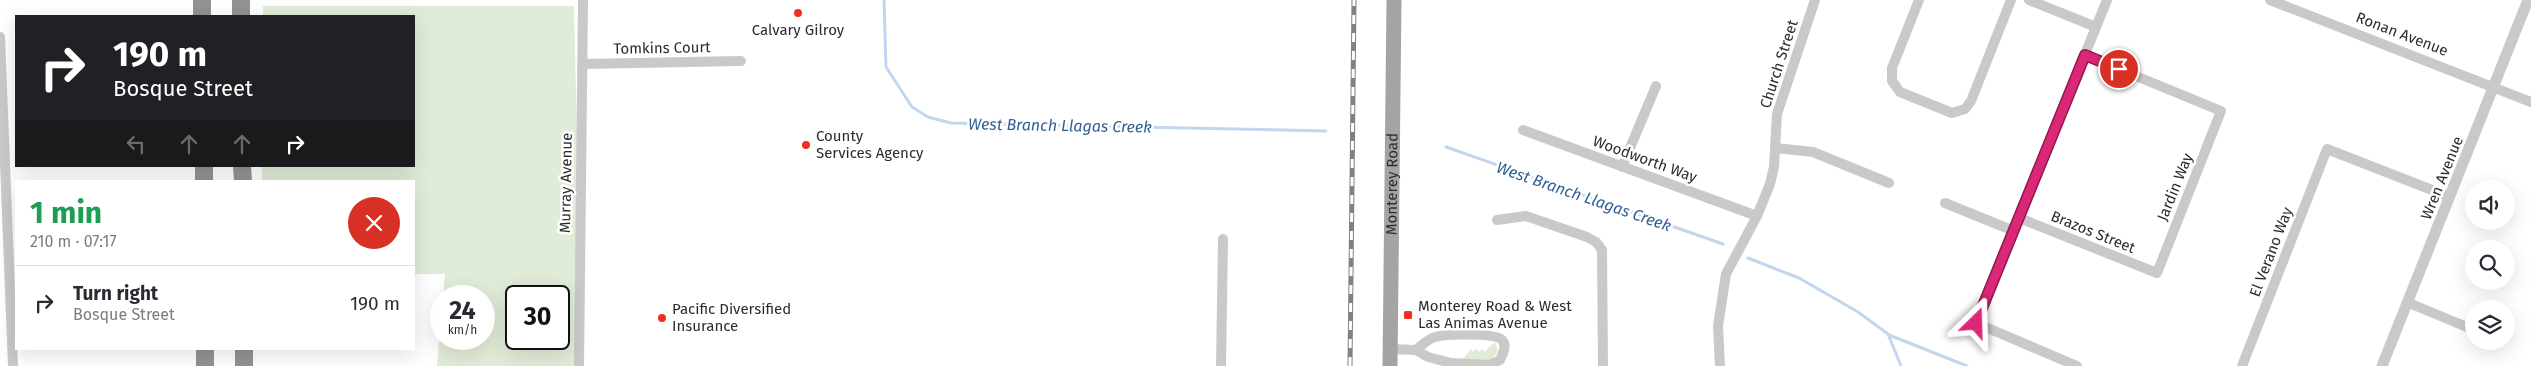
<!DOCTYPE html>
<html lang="en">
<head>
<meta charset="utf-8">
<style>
	body { margin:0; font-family:"Fira Sans",sans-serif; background:#f7f7f7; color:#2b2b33; height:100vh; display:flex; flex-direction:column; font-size:19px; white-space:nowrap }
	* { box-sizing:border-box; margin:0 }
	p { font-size:16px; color:#7c7c81 }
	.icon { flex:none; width:28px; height:28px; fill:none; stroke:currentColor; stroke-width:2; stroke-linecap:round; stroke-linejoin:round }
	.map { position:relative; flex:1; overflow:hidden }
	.drawer { position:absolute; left:15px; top:180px; width:400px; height:170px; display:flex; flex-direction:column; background:#fff; border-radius:0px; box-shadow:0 5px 20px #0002 }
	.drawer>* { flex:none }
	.guide { position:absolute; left:15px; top:15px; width:400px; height:152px; border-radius:0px; box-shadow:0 5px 20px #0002; background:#202124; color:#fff; overflow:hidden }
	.controls { position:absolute; left:2465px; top:180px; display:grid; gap:10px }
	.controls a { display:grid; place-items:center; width:50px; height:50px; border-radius:50%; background:#fff; box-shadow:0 5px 20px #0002; font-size:25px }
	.speed { position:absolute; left:430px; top:285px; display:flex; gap:10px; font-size:25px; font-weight:700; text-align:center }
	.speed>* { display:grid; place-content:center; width:65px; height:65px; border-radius:50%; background:#fff; box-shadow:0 5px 20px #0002; line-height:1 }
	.speed small { font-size:12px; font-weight:400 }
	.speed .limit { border:2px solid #111; border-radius:8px; background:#fff; color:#111 }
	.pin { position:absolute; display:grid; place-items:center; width:42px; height:42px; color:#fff; margin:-21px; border:2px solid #fff; border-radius:50%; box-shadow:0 1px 5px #0007 }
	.me { position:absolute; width:55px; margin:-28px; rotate:22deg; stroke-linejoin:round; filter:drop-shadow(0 0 4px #0008) }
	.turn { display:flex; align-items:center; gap:18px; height:105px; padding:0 15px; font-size:22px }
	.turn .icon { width:65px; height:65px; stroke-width:2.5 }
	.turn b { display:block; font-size:35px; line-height:42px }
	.lanes { display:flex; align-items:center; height:48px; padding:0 15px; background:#0003; justify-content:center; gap:25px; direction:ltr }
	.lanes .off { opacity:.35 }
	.round { display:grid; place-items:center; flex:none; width:52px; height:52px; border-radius:26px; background:#f7f7f7 }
	.head { display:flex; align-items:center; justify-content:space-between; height:85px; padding:0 15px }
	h1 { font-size:30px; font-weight:700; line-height:38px; color:#1e9e55 }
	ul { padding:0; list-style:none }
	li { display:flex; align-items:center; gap:15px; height:75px; padding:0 15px; border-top:1px solid #e1e1e2 }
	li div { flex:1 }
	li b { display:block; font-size:19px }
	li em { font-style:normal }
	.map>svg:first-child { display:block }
	.green { fill:#e0ecd8; fill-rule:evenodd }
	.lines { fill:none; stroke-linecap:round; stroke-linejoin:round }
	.stream { stroke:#c2d6ee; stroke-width:3 }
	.minor { stroke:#c9c9c9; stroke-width:10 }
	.tertiary { stroke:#c9c9c9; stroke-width:11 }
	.primary { stroke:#a4a4a4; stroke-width:15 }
	.motorway { stroke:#939393; stroke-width:18 }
	.rail-casing { stroke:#818181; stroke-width:5 }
	.rail { stroke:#fff; stroke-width:3; stroke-dasharray:9; stroke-linecap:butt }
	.route-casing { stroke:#8e194d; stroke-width:12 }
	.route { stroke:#db2777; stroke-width:9 }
	.poi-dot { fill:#f32e1e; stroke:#fff; stroke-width:2 }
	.labels { text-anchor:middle; stroke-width:5; stroke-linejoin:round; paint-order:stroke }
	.poi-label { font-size:15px; fill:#2c2c2c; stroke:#fff; text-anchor:start }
	.street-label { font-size:15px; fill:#2c2c2c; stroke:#fff }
	.water-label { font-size:16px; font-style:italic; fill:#346194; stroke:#fff }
</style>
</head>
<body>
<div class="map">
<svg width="2531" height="366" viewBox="0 0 2531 366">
	<rect width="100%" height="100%" fill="#fff"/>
	<!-- green -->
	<path class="green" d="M 263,6 L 574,6 L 580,262 L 577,366 L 437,366 L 441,319 L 441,339 L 484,339 L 484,296 L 443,296 L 445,274 L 414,274 L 414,181 L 262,181 L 262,166 L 414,166 L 414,16 L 263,16 ZM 516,296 L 559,296 L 559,339 L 516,339 Z
		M 1495,342 L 1498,351 C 1491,365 1477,360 1463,359 L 1471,349 L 1473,352 L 1476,348 L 1479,352 L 1482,349 L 1484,352 Z"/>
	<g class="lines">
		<!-- stream -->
		<path class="stream" d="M 884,0 L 886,67 L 912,107 L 928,117 L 951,123 L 1326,131
			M 1446,147 L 1723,244
			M 1748,258 L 1799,278 L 1858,312 L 1888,334 L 1901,366
			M 1889,335 L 1967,366"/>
		<!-- minor -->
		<path class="minor" d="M 1919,0 L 1892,68 L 1892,81 L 1900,92 L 1952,113 L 1965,109 L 1971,101 L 2011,0
			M 2029,0 L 2096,27
			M 2270,0 L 2531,102
			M 0,37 L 13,366
			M 582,64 L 741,61
			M 1523,130 L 1757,216
			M 1775,148 L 1813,152 L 1889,183
			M 1622,167 L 1656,86
			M 1945,203 L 2014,231
			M 2019,218 L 2157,273 L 2221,111 L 2085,55
			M 1497,220 L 1526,216 L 1587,237 L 1596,242 L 1602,250 L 1603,366
			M 2409,303 L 2474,330
			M 1390,349 L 1416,350 L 1428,357 L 1451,363 L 1489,365 L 1500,360 C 1503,354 1508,344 1501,339 C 1492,333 1446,334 1435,337 C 1428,339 1422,345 1416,350
			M 579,366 L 583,0
			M 1221,366 L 1223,239
			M 1720,366 L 1718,326 L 1726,274 L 1757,216 L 1770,184 L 1774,167 L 1777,114 L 1815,0
			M 2077,366 L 1976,323 L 2107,0
			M 2242,366 L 2327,149 L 2450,197"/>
		<!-- tertiary -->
		<path class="tertiary" d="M 2382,366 L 2528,0"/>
		<!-- primary -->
		<path class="primary" id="s1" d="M 1390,366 L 1394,0"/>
		<!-- motorway -->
		<path class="motorway" d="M 202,0 L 202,16
			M 241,0 L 241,16
			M 204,166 L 204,181
			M 242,166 L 243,181
			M 205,349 L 205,366
			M 244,349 L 244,366"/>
		<!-- rail casing -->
		<g class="rail-casing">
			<path id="rail" d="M 1350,366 L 1354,0"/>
		</g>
		<!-- rail -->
		<use href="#rail" class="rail"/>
	</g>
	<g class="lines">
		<!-- route casing -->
		<g class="route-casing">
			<path id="route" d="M 1976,323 L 2085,55 L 2119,69"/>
		</g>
		<!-- route -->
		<use href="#route" class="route"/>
	</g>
	<!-- markers -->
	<g class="poi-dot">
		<circle cx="798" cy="13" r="5"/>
		<circle cx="806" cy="145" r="5"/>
		<rect x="1403" y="310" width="10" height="10" rx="2.5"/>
		<circle cx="662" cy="318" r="5"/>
	</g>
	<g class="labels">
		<!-- poi labels -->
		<g class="poi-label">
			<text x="798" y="35" text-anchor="middle">Calvary Gilroy</text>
			<text x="816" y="141">County<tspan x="816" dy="17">Services Agency</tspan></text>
			<text x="1418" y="311">Monterey Road &amp; West<tspan x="1418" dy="17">Las Animas Avenue</tspan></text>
			<text x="672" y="314">Pacific Diversified<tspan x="672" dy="17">Insurance</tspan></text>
		</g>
		<!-- street labels -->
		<g class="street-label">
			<text transform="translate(2402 34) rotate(21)" y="5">Ronan Avenue</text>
			<text transform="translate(662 48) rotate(-1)" y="5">Tomkins Court</text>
			<text transform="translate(1779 64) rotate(-72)" y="5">Church Street</text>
			<text transform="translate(1645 159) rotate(20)" y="5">Woodworth Way</text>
			<text transform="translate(2442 178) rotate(-68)" y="5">Wren Avenue</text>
			<text transform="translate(566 183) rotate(-89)" y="5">Murray Avenue</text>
			<text dy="5" stroke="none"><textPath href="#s1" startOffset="182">Monterey Road</textPath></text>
			<text transform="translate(2175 187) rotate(-68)" y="5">Jardin Way</text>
			<text transform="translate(2093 232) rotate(22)" y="5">Brazos Street</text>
			<text transform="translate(2271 252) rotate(-69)" y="5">El Verano Way</text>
		</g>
		<!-- water labels -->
		<g class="water-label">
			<text transform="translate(1060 125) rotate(1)" y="6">West Branch Llagas Creek</text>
			<text transform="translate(1584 196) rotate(19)" y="6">West Branch Llagas Creek</text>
		</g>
	</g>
</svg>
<div class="controls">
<a><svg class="icon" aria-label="sound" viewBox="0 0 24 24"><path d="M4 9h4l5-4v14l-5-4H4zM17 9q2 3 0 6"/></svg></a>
<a><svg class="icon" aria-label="search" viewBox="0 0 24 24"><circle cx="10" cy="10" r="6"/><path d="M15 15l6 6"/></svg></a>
<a><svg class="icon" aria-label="layers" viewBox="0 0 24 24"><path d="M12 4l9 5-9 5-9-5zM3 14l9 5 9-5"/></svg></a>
</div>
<div class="speed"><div>24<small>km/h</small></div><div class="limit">30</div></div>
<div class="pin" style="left:2119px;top:69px;background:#d93025"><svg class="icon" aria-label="arrive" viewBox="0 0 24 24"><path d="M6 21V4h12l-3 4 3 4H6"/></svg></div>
<svg class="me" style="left:1976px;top:323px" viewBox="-20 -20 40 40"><path d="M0-17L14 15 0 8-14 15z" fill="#db2777" stroke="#fff" stroke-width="4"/></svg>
<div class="guide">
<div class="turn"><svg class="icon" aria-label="right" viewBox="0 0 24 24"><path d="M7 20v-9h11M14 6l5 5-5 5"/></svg><div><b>190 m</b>Bosque Street</div></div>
<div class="lanes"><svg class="icon off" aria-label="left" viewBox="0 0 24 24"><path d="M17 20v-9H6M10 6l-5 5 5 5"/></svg><svg class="icon off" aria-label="ahead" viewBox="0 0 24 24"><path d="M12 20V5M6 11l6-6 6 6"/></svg><svg class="icon off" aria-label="ahead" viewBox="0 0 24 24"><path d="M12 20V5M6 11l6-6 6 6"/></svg><svg class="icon" aria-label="right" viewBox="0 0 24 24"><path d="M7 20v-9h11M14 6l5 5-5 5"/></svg></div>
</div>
<section class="drawer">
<div class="head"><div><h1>1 min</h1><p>210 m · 07:17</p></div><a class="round" style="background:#d93025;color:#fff"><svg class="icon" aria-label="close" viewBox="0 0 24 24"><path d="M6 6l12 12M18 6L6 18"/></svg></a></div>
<ul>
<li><svg class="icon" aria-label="right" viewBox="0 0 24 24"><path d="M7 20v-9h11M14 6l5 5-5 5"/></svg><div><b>Turn right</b><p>Bosque Street</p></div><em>190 m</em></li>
</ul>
</section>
</div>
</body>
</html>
